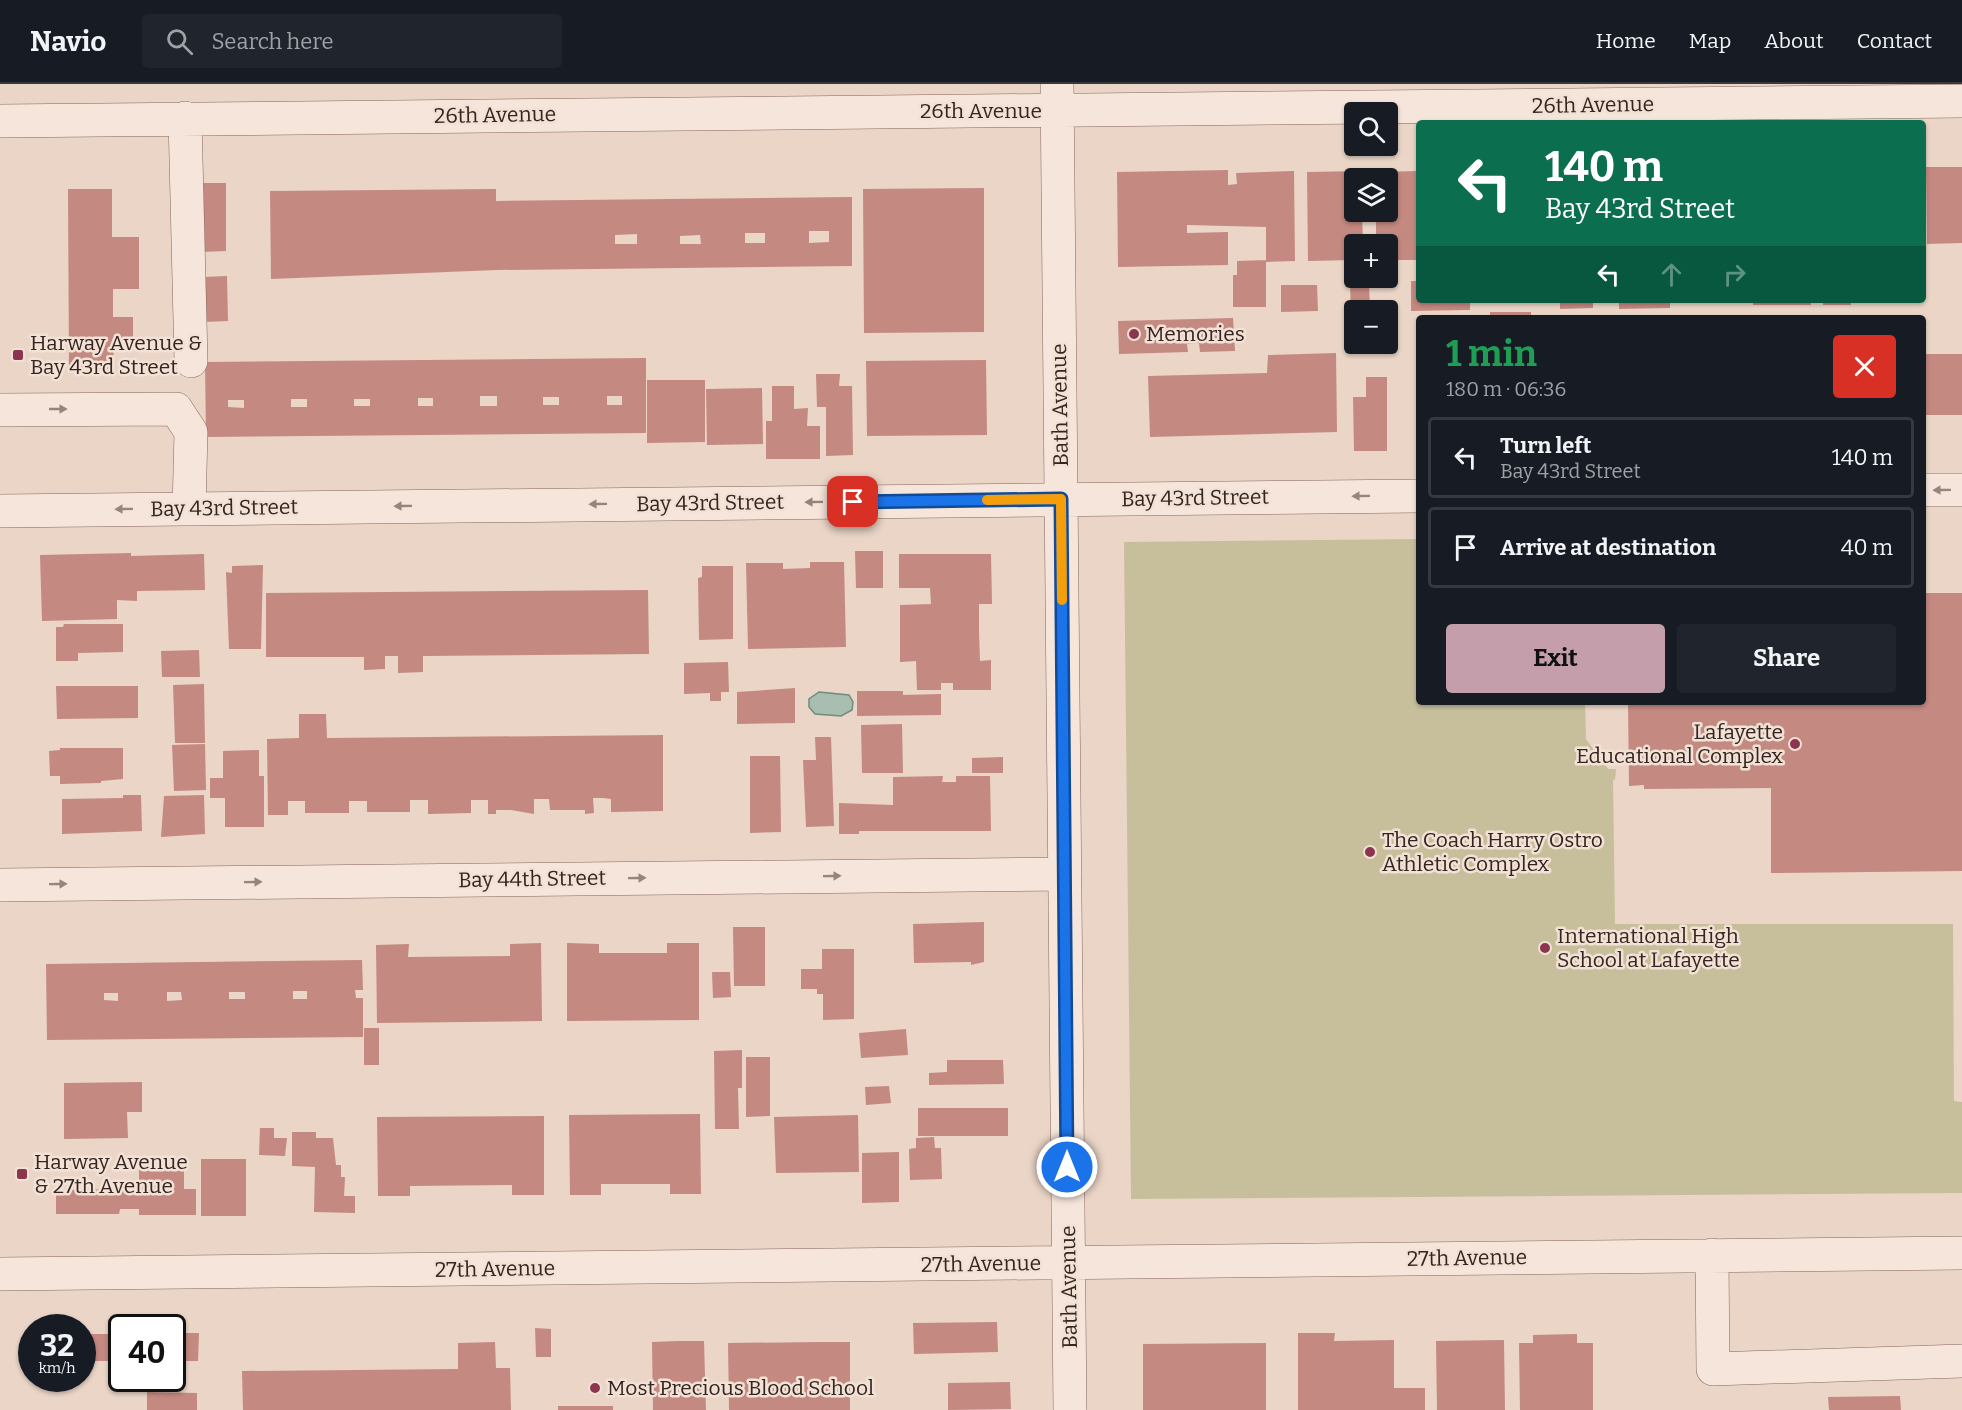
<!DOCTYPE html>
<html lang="en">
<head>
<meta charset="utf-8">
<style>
	body { margin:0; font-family:Bitter,serif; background:#20242c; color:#f1f3f6; height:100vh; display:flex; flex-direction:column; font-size:22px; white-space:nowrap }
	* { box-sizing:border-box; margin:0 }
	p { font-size:20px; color:#9ea1a6 }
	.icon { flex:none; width:33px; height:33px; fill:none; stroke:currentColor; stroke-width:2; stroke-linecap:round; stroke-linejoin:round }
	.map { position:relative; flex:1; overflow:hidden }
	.sheet { position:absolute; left:1416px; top:231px; width:510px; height:390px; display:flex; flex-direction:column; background:#171b24; border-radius:6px; box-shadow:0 2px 4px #0004 }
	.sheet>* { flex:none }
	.top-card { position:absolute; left:1416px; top:36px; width:510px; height:183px; border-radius:6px; box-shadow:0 2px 4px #0004; background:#0b6e4f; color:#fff; overflow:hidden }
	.buttons { position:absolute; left:1344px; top:18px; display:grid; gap:12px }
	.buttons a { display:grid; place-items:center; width:54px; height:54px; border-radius:6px; background:#171b24; box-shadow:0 2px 4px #0004; font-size:30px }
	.speed { position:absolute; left:18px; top:1230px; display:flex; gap:12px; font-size:30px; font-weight:700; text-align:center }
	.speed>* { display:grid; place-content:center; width:78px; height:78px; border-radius:50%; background:#171b24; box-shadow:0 2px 4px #0004; line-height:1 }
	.speed small { font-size:15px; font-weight:400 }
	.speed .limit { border:3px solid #111; border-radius:9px; background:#fff; color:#111 }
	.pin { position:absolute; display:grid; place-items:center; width:51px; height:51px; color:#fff; margin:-26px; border-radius:12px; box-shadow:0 3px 9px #0006 }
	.me { position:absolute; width:66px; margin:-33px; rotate:0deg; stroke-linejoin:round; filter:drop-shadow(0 0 4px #0008) }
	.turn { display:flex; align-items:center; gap:21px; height:126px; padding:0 30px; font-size:27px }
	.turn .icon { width:78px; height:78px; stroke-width:2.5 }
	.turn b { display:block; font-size:42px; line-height:51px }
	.lanes { display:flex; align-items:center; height:57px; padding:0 30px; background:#0003; justify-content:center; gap:30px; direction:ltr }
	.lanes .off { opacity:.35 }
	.round { display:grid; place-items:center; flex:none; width:63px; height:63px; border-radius:6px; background:#20242c }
	.summary { display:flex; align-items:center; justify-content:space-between; height:102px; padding:0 30px }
	h1 { font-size:36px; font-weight:700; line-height:45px; color:#1e9e55 }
	.button { display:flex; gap:12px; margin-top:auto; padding:12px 30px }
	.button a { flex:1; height:69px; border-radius:6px; background:#c49eab; color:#111; font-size:24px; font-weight:700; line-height:69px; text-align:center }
	.button a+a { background:#20242c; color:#f1f3f6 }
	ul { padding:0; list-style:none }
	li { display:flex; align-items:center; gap:18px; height:81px; margin:0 12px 9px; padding:0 18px; border:3px solid #363941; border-radius:6px }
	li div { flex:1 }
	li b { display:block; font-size:22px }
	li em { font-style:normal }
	header { display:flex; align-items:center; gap:36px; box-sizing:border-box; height:84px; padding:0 30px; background:#171b24; border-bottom:2px solid #363941 }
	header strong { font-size:28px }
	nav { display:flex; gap:33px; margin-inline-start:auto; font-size:21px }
	.search { width:420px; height:54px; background:#20242c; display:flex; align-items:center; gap:15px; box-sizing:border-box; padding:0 21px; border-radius:6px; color:#9ea1a6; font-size:22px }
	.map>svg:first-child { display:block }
	.green { fill:#c7bf9c }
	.water { fill:#a8beb1; stroke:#6f8c7c; stroke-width:1.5 }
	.building { fill:#c48981; fill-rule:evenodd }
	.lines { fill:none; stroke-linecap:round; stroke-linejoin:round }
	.minor-casing { stroke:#84675e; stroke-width:34 }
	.minor { stroke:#f5e5da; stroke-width:33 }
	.oneway { fill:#96847d }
	.route-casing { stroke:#114b97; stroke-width:15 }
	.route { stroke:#1a73e8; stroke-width:10 }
	.slow { stroke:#f59e0b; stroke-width:10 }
	.poi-dot { fill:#8c354f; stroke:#f2e2d6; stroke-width:2 }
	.labels { text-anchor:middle; stroke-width:5; stroke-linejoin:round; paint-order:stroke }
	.street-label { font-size:21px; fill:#362420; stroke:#f2e2d6 }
	.poi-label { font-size:21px; fill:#362420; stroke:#f2e2d6; text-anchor:start }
</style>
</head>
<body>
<header>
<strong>Navio</strong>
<div class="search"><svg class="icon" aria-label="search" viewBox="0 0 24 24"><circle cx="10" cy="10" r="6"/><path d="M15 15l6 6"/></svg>Search here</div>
<nav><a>Home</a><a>Map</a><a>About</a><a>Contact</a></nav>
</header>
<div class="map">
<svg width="1962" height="1326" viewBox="0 0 1962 1326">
	<rect width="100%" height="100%" fill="#ead5c7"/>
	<!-- green -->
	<path class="green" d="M 1419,455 L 1419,618 L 1585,618 L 1586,655 L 1608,685 L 1616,685 L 1615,695 L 1613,696 L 1615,840 L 1953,840 L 1954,1017 L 1962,1018 L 1962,1109 L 1131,1115 L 1124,458 Z"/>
	<!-- water -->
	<path class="water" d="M 819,608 L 849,611 L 853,618 L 852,626 L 841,632 L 815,630 L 809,623 L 809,615 Z"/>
	<!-- building -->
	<path class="building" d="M 1926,83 L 1962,83 L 1962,159 L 1927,160 Z
		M 1228,86 L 1228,101 L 1237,100 L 1236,89 L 1294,87 L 1295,177 L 1266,178 L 1266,143 L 1187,141 L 1187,149 L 1228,148 L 1228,181 L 1118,183 L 1117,88 Z
		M 1362,87 L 1362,94 L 1354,94 L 1354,128 L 1362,128 L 1363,160 L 1354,160 L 1354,176 L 1308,177 L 1307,88 Z
		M 1419,87 L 1419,176 L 1388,176 L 1388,160 L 1376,160 L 1376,128 L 1388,128 L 1388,94 L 1376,94 L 1376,88 Z
		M 201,99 L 226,99 L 226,167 L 202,168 Z
		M 984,104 L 984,248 L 864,249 L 863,105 Z
		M 68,105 L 112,105 L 112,153 L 139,153 L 139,205 L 113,205 L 113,233 L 133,233 L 133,260 L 114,260 L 113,285 L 69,285 Z
		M 496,105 L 496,117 L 852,113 L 852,182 L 497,186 L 271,195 L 270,107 ZM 809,147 L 829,147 L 829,158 L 809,159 ZM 745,149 L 765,149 L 765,159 L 745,159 ZM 637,150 L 637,160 L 615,160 L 615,151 ZM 700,151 L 701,160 L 680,160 L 680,152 Z
		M 1266,176 L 1266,223 L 1233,223 L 1233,191 L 1237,191 L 1237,177 Z
		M 227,192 L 228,237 L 203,238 L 203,193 Z
		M 1411,197 L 1419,197 L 1419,216 L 1470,216 L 1470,226 L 1411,227 Z
		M 1350,200 L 1369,200 L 1370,226 L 1351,227 Z
		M 1281,201 L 1317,201 L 1318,227 L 1281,228 Z
		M 1560,216 L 1593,216 L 1593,224 L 1560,225 Z
		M 1619,216 L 1670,216 L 1670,224 L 1619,225 Z
		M 1753,216 L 1811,216 L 1811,221 L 1753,221 Z
		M 1823,216 L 1851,216 L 1851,221 L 1823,221 Z
		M 1490,228 L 1531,228 L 1531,234 L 1490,234 Z
		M 1233,234 L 1235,267 L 1200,268 L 1199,259 L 1187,260 L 1188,268 L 1119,270 L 1118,237 Z
		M 1336,269 L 1337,348 L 1150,353 L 1148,292 L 1267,289 L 1268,271 Z
		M 1923,270 L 1962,270 L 1962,331 L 1923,331 Z
		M 646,274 L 646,349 L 206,353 L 205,278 ZM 480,312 L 497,312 L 497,322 L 480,322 ZM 607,312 L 622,312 L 622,321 L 607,321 ZM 543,313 L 559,313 L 559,321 L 543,321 ZM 418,314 L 433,314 L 433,322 L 418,322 ZM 291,315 L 307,315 L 307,323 L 291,323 ZM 354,315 L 370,315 L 370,322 L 354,322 ZM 228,316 L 244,316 L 244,324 L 228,323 Z
		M 986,276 L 987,351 L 867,352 L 866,277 Z
		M 816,290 L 840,290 L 839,302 L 852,302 L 853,371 L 826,372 L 826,323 L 817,323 Z
		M 1366,293 L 1387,293 L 1387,367 L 1354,367 L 1353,313 L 1366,313 Z
		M 647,296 L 705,296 L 705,358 L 647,359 Z
		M 772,302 L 794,302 L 794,325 L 808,324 L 807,342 L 820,342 L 820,375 L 766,375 L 766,337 L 772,337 Z
		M 762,304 L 763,360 L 707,361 L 706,305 Z
		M 855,467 L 883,467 L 883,504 L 856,504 Z
		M 131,469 L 131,472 L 204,470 L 205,506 L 137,507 L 137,517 L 117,516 L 117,535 L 42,537 L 40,471 Z
		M 899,470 L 991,470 L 992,520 L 979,520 L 979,548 L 980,577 L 991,576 L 991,606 L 953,606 L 953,599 L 941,599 L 941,606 L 917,606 L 916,577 L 900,578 L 900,521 L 931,520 L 930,504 L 899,504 Z
		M 810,478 L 844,478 L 846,563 L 748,565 L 746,479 L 783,479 L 783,485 L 810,484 Z
		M 263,481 L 261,565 L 229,565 L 226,488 L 232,489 L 232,482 Z
		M 702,482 L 733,482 L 733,555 L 699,556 L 698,494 L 702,493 Z
		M 648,506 L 649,570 L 423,572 L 423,588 L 398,589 L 398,572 L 385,572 L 385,585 L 364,586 L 364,573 L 266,573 L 266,509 Z
		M 1923,509 L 1962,509 L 1962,787 L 1771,789 L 1771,704 L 1644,705 L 1644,701 L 1629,702 L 1628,618 L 1923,618 Z
		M 64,540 L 123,540 L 123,568 L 78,569 L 78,577 L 56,577 L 56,543 L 63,543 Z
		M 199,566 L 200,593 L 162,593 L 161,567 Z
		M 728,578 L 729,608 L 721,608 L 721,617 L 710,617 L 710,609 L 684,610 L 684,579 Z
		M 204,600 L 205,659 L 175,659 L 173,601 Z
		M 56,602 L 138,602 L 138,634 L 57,635 Z
		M 795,604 L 795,639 L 737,640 L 737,608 Z
		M 857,607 L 903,607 L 903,611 L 941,610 L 941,631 L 857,632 Z
		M 299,630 L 326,630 L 327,654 L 663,651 L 663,727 L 611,728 L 611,715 L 603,714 L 593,714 L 594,729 L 585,730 L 585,726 L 550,726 L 549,715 L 534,715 L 534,730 L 511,726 L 496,726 L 496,730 L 488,730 L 488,716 L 471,716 L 471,729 L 428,730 L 428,716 L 410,716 L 410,728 L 367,728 L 367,717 L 349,717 L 349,729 L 305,729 L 305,717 L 288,717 L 288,731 L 268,731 L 267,655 L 299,654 Z
		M 902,640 L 903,689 L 862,689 L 861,641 Z
		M 815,653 L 831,653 L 834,742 L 806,743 L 803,676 L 816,676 Z
		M 205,660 L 206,706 L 174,707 L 172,661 Z
		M 60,664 L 123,664 L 123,695 L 101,697 L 101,699 L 60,700 L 60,692 L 50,692 L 49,667 L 60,666 Z
		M 259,666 L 259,692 L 264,692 L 264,743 L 225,743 L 225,714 L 210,714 L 210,694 L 223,694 L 223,667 Z
		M 750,672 L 780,672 L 781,748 L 750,749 Z
		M 1003,673 L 1003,689 L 972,689 L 972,674 Z
		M 943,692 L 942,698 L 956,698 L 956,692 L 990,692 L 991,747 L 859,747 L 859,750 L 839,750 L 839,719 L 893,721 L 893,693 Z
		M 123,711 L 141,711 L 142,747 L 62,750 L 62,715 L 123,714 Z
		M 204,711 L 205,750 L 161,753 L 164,712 Z
		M 984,838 L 984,878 L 971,881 L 971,878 L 914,879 L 913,840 Z
		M 733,843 L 765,843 L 765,902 L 734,902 Z
		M 541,859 L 542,937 L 377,939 L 376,861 L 409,860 L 408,873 L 510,872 L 510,860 Z
		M 567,859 L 599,860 L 599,869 L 667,869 L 667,859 L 699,859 L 699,936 L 567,937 Z
		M 822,865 L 854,865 L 854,935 L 823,936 L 823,910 L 817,910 L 817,905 L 801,905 L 801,885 L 822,885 Z
		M 362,876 L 363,906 L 355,906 L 356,914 L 363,914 L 363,953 L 47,956 L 46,880 ZM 293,907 L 307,907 L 307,915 L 293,915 ZM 167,908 L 181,908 L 182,916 L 167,917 ZM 229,908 L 245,908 L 245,915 L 229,915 ZM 104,909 L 118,909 L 118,917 L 104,916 Z
		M 712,888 L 730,888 L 731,913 L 713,914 Z
		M 364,944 L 379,944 L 379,981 L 364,981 Z
		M 906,945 L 908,971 L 861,974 L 859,949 Z
		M 742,966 L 742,1004 L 738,1004 L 739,1045 L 715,1045 L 714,967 Z
		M 746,973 L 770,973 L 770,1032 L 746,1033 Z
		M 947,976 L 1003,976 L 1004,1000 L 929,1001 L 929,989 L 947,988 Z
		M 142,998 L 142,1028 L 127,1028 L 128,1054 L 64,1055 L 64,999 Z
		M 889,1002 L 891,1019 L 866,1021 L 865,1003 Z
		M 918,1024 L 1008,1024 L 1008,1052 L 918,1052 Z
		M 700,1030 L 701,1110 L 670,1110 L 670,1100 L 601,1100 L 601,1111 L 570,1111 L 569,1031 Z
		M 858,1031 L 859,1088 L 776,1089 L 774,1033 Z
		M 544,1032 L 544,1111 L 512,1111 L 512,1101 L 410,1102 L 410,1112 L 378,1112 L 377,1033 Z
		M 260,1044 L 274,1044 L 274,1054 L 287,1054 L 285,1072 L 259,1071 Z
		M 292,1048 L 316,1048 L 316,1054 L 333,1054 L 336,1081 L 341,1081 L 341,1093 L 345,1093 L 344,1112 L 355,1112 L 355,1129 L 314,1128 L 315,1083 L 292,1082 Z
		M 934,1053 L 935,1064 L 941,1064 L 942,1095 L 910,1096 L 909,1065 L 916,1064 L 916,1054 Z
		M 899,1068 L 899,1118 L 862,1119 L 862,1069 Z
		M 201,1075 L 246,1075 L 246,1132 L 201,1132 Z
		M 139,1083 L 184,1083 L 184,1105 L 196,1105 L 196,1131 L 139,1131 L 139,1125 L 120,1125 L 119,1130 L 56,1130 L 56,1106 L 139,1105 Z
		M 997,1238 L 998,1268 L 914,1270 L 913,1239 Z
		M 535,1244 L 551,1245 L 551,1273 L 536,1273 Z
		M 172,1249 L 199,1249 L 198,1277 L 172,1277 Z
		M 1298,1249 L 1335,1249 L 1334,1257 L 1394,1256 L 1394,1304 L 1425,1304 L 1425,1326 L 1298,1326 Z
		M 82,1250 L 122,1250 L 122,1277 L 82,1277 Z
		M 1577,1250 L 1577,1259 L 1593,1259 L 1593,1326 L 1520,1326 L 1519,1259 L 1533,1259 L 1533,1251 Z
		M 1504,1256 L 1505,1326 L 1437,1326 L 1436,1257 Z
		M 678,1257 L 704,1257 L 706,1326 L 653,1326 L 652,1258 Z
		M 495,1258 L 496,1284 L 510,1284 L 511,1326 L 243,1326 L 242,1287 L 458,1285 L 458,1259 Z
		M 819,1258 L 850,1258 L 850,1326 L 729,1326 L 728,1259 Z
		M 1266,1259 L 1266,1326 L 1143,1326 L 1143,1260 Z
		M 172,1283 L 176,1283 L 177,1299 L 148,1303 L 148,1294 L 172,1294 Z
		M 1010,1298 L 1011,1325 L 948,1326 L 948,1299 Z
		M 147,1308 L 197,1309 L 197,1326 L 147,1326 Z
		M 1900,1312 L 1901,1326 L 1829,1326 L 1828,1313 Z
		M 558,1322 L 613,1322 L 613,1326 L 558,1326 Z"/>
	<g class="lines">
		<!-- minor casing -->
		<g class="minor-casing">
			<path id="minor" d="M 1057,0 L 1070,1326
				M 185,34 L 191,277
				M 0,37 L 1962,17
				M 0,326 L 176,325 L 191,348 L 189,425
				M 1923,406 L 1962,406
				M 0,427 L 1419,412
				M 0,801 L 1065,790
				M 1712,1171 L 1713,1285 L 1962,1277
				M 0,1190 L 1962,1169"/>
		</g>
		<!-- minor -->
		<use href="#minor" class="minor"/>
	</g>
	<!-- one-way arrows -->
	<defs><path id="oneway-solid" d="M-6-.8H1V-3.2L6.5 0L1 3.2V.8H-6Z" transform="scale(1.5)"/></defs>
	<g class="oneway">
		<use href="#oneway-solid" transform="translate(58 325)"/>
		<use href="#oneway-solid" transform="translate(1942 406) rotate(179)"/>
		<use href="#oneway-solid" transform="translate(1361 412) rotate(179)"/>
		<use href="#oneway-solid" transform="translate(814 418) rotate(179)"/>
		<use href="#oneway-solid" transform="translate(598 420) rotate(179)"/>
		<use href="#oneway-solid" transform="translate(403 422) rotate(179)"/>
		<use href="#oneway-solid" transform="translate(124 425) rotate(179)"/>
		<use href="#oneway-solid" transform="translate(832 792) rotate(-1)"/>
		<use href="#oneway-solid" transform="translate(637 794) rotate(-1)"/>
		<use href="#oneway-solid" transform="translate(253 798) rotate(-1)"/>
		<use href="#oneway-solid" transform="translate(58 800) rotate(-1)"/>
	</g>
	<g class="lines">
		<!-- route casing -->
		<g class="route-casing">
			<path id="route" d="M 853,418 L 1061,415 L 1067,1083"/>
		</g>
		<!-- route -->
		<use href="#route" class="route"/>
		<!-- slow -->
		<path class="slow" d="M 987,416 L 1061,415 L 1062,516"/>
	</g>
	<!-- markers -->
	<g class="poi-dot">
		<circle cx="1134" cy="250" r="6"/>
		<rect x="12" y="265" width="12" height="12" rx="3"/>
		<circle cx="1795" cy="660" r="6"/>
		<circle cx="1370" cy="768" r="6"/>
		<circle cx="1545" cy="864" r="6"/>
		<rect x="16" y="1084" width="12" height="12" rx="3"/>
		<circle cx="595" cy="1304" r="6"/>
	</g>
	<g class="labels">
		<!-- street labels -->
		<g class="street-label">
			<text transform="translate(1593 21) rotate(-1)" y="7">26th Avenue</text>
			<text x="981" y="34">26th Avenue</text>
			<text transform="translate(495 31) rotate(-1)" y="7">26th Avenue</text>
			<text transform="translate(1060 321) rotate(-91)" y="7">Bath Avenue</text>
			<text transform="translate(1195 414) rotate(-1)" y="7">Bay 43rd Street</text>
			<text transform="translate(710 419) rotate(-1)" y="7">Bay 43rd Street</text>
			<text transform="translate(224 424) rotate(-1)" y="7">Bay 43rd Street</text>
			<text transform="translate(532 795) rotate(-1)" y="7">Bay 44th Street</text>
			<text transform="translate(1467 1174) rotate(-1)" y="7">27th Avenue</text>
			<text transform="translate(981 1180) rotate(-1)" y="7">27th Avenue</text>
			<text transform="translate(495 1185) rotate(-1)" y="7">27th Avenue</text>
			<text transform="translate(1069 1203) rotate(-91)" y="7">Bath Avenue</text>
		</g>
		<!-- poi labels -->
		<g class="poi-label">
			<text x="1146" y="257">Memories</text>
			<text x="30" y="266">Harway Avenue &amp;<tspan x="30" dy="24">Bay 43rd Street</tspan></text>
			<text x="1783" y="655" text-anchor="end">Lafayette<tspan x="1783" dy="24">Educational Complex</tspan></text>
			<text x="1382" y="763">The Coach Harry Ostro<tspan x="1382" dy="24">Athletic Complex</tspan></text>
			<text x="1557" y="859">International High<tspan x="1557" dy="24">School at Lafayette</tspan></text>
			<text x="34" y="1085">Harway Avenue<tspan x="34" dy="24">&amp; 27th Avenue</tspan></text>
			<text x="607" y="1311">Most Precious Blood School</text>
		</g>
	</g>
</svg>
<div class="buttons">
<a><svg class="icon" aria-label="search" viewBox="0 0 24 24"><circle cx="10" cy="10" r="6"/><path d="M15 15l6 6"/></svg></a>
<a><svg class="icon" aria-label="layers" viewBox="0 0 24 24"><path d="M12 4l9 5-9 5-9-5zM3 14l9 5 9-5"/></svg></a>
<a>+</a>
<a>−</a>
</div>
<div class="speed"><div>32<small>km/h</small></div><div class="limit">40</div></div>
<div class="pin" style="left:853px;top:418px;background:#d93025"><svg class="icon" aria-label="arrive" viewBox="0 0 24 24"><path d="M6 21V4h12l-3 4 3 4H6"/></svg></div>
<svg class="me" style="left:1067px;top:1083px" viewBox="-20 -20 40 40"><circle r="17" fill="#1a73e8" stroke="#fff" stroke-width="3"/><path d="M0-11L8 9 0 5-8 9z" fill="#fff"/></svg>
<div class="top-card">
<div class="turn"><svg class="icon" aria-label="left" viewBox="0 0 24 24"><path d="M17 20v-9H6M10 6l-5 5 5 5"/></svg><div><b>140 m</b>Bay 43rd Street</div></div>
<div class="lanes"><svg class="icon" aria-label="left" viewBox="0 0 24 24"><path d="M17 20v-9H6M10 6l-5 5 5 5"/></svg><svg class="icon off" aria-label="ahead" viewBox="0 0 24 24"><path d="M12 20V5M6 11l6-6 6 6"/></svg><svg class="icon off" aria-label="right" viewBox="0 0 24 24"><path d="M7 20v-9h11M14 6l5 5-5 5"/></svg></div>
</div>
<section class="sheet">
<div class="summary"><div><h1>1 min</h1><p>180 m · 06:36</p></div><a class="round" style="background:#d93025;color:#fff"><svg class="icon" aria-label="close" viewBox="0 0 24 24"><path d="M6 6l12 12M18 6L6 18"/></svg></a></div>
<ul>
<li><svg class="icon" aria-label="left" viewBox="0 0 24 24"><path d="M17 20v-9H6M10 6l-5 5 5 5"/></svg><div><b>Turn left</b><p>Bay 43rd Street</p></div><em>140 m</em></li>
<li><svg class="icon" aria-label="arrive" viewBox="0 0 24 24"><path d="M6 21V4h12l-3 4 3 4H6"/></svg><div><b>Arrive at destination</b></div><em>40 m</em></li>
</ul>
<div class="button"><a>Exit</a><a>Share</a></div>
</section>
</div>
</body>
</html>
